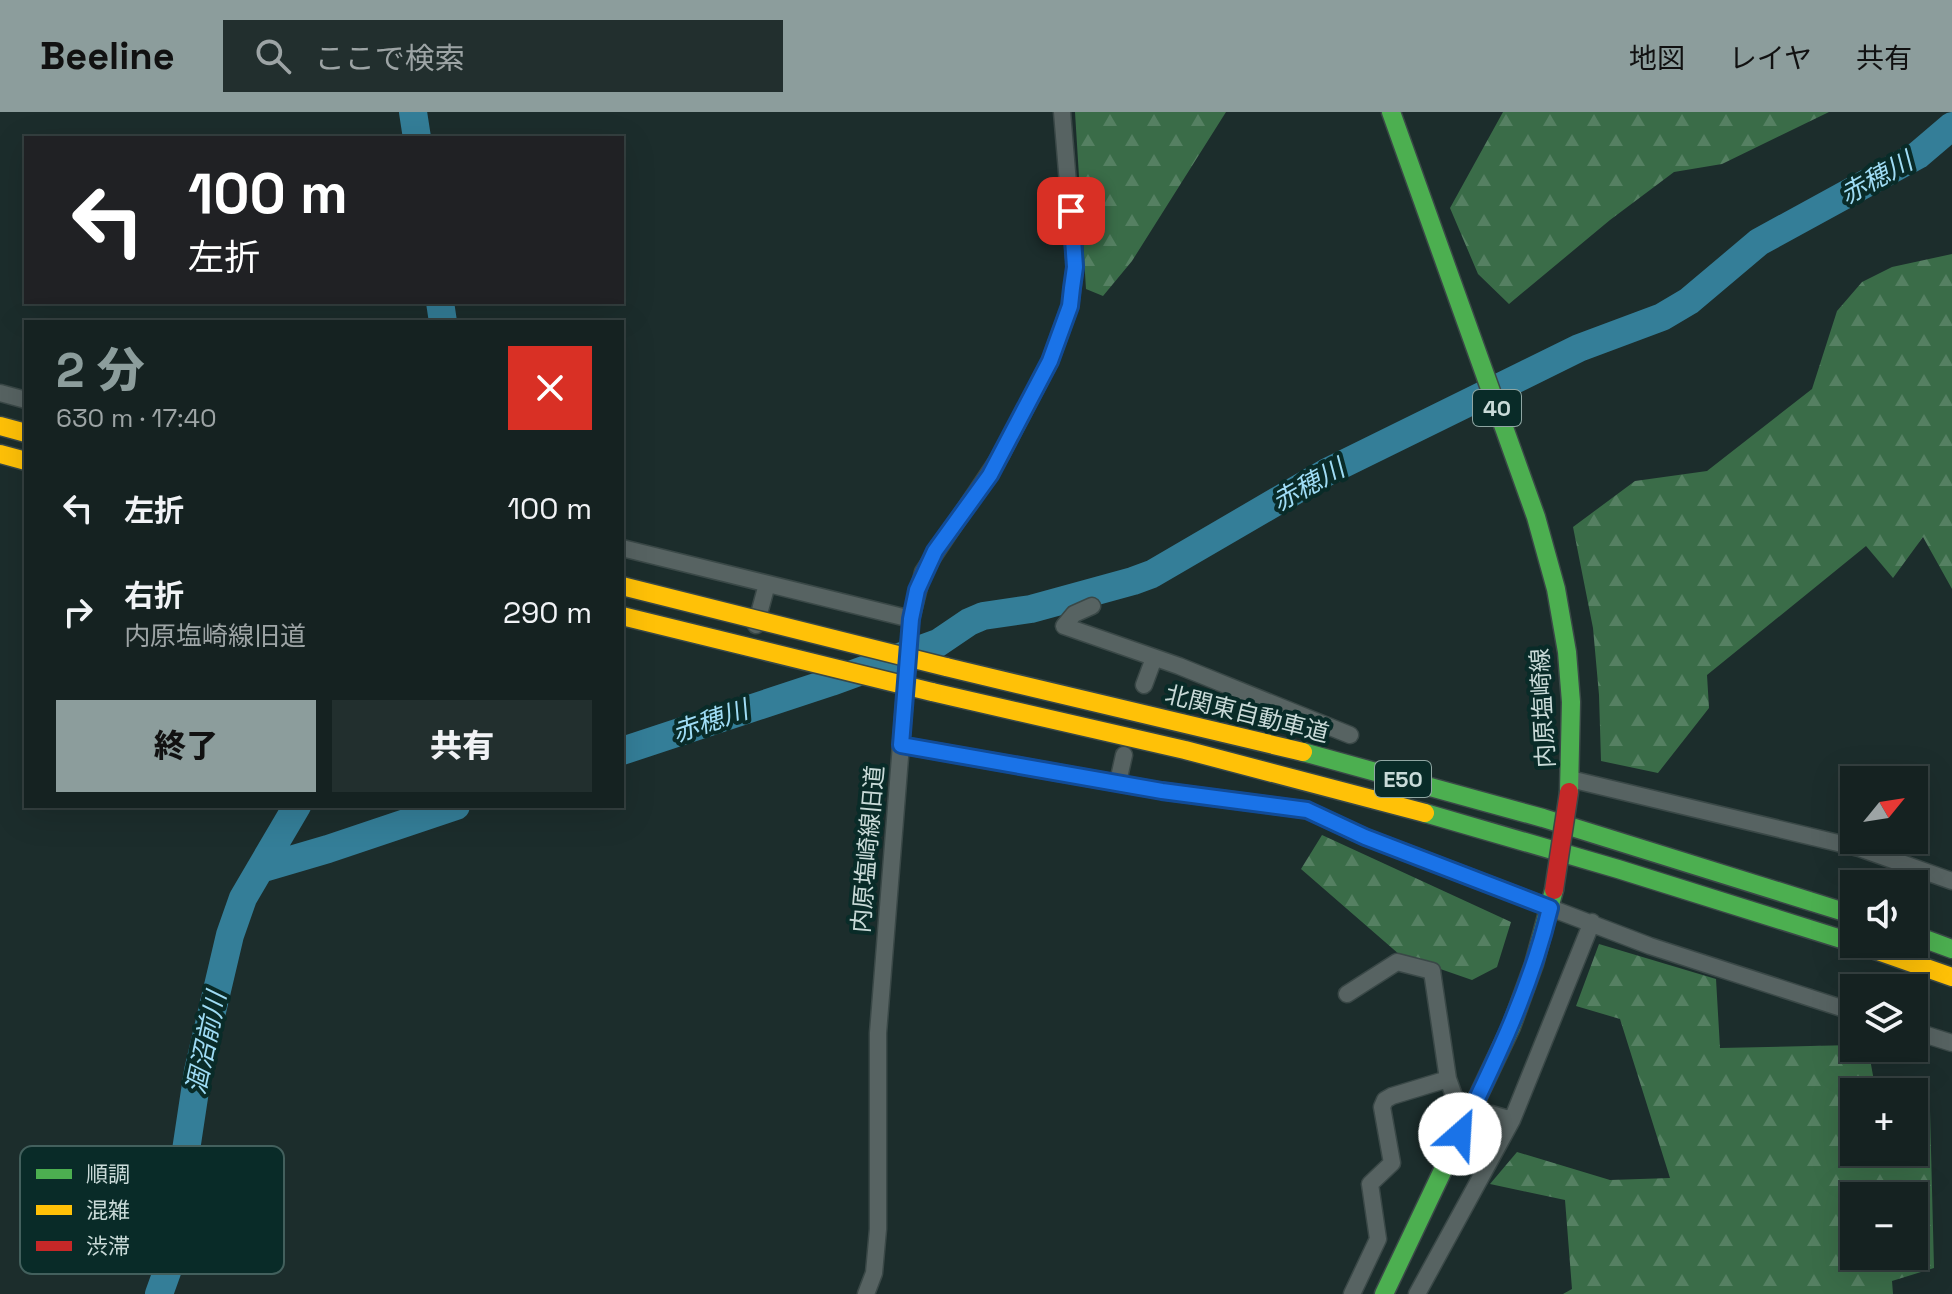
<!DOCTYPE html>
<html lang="ja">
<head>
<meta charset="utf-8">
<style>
	body { margin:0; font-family:"Space Grotesk","Noto Sans JP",sans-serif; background:#222f2e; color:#f1f3f6; height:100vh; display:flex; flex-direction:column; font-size:30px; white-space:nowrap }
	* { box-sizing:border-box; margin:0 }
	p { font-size:26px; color:#9da4a5 }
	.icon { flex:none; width:44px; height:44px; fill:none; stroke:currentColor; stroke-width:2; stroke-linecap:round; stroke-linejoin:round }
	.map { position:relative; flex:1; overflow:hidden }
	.details { position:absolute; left:24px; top:208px; width:600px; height:488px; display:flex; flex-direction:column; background:#152221; border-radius:0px; box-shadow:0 8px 32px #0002,0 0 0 2px #343f3f }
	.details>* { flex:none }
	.banner { position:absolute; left:24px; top:24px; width:600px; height:168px; border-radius:0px; box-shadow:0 8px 32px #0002,0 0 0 2px #343f3f; background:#202124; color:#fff; overflow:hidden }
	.needle { width:52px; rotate:60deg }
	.tools { position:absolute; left:1840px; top:654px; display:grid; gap:16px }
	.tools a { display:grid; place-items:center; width:88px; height:88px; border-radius:0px; background:#152221; box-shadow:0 8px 32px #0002,0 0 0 2px #343f3f; font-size:40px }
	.pin { position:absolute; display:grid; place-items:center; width:68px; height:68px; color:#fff; margin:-34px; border-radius:16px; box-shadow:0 4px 12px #0006 }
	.me { position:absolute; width:88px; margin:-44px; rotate:26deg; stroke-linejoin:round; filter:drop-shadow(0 0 6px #0008) }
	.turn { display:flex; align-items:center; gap:28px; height:168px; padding:0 32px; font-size:36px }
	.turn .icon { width:104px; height:104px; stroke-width:2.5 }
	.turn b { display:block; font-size:56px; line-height:68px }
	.round { display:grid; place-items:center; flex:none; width:84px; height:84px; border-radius:0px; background:#222f2e }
	.head { display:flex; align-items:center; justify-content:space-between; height:136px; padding:0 32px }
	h1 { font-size:48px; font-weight:800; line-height:60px; color:#8c9d9c }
	.cta { display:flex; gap:16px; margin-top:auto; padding:16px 32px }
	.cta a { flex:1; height:92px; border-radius:0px; background:#8c9d9c; color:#111; font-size:32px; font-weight:800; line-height:92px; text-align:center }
	.cta a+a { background:#222f2e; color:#f1f3f6 }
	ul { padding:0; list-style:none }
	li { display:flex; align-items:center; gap:24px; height:104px; padding:0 32px }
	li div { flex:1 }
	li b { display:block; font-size:30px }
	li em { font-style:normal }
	header { display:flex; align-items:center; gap:48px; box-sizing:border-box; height:112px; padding:0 40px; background:#8c9d9c; color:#111 }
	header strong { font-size:38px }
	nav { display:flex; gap:44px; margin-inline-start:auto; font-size:28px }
	.search { width:560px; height:72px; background:#222f2e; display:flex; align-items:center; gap:20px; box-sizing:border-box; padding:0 28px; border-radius:0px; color:#9da4a5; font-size:30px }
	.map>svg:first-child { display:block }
	.forest { fill:url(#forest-firs); fill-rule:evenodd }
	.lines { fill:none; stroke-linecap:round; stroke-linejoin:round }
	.river { stroke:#347e98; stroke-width:28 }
	.street-casing { stroke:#3a4847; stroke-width:19 }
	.fast-casing { stroke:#3a4847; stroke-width:21 }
	.slow-casing { stroke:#3a4847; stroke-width:21 }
	.street { stroke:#576362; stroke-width:16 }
	.fast { stroke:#4caf50; stroke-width:18 }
	.slow { stroke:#ffc107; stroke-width:18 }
	.slow-bridge-casing { stroke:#3a4847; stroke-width:21; stroke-linecap:butt }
	.jam-bridge-casing { stroke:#3a4847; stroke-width:21; stroke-linecap:butt }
	.slow-bridge { stroke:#ffc107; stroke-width:18 }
	.jam-bridge { stroke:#c62828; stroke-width:18 }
	.route-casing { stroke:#114b97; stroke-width:20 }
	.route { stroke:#1a73e8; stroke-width:14 }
	.labels { text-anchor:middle; stroke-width:8; stroke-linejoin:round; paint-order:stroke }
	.shield { fill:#092b28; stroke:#8fa6a3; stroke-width:2 }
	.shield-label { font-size:22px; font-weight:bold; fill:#c9dad8 }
	.street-label { font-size:24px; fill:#c9dad8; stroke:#092b28 }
	.water-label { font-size:26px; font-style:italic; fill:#9fdcf5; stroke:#092b28 }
	.key { fill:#092b28; stroke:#43605d; stroke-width:2 }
	.key-label { font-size:22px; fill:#c9dad8 }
</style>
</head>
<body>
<header>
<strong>Beeline</strong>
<div class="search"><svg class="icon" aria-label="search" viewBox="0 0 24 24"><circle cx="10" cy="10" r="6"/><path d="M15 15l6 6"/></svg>ここで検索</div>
<nav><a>地図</a><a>レイヤ</a><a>共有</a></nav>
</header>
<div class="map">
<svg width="1952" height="1182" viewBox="0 0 1952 1182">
	<defs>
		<pattern id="forest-firs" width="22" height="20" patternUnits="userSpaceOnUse" patternTransform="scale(2)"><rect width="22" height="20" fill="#3a6c48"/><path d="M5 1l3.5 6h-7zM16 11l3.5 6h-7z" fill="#558062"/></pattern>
	</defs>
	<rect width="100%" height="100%" fill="#1c2d2c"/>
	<!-- forest -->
	<path class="forest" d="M 1075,0 L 1226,0 L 1132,149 L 1103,184 L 1086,177 Z
		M 1503,0 L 1829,0 L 1722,52 L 1674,60 L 1610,108 L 1509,192 L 1478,162 L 1450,96 Z
		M 1952,142 L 1952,477 L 1923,425 L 1893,466 L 1866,434 L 1707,563 L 1709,596 L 1658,661 L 1601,649 L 1599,583 L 1593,516 L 1573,415 L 1635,369 L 1707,359 L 1812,277 L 1837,199 L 1862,170 L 1892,155 Z
		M 1322,723 L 1511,810 L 1497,855 L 1472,868 L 1400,843 L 1301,757 Z
		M 1599,832 L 1716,867 L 1720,936 L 1854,933 L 1854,936 L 1868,936 L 1876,980 L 1854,980 L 1854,1040 L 1914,1040 L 1914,997 L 1930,999 L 1934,1156 L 1892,1169 L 1893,1182 L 1563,1182 L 1572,1177 L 1565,1088 L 1490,1072 L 1517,1040 L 1610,1068 L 1670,1066 L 1620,907 L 1576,894 ZM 1914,1084 L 1914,1144 L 1854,1144 L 1854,1084 Z"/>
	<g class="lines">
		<!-- river -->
		<path class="river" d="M 413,0 L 417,26
			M 440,190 L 443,210
			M 622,639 L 831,570 L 938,531 L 969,510 L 983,504 L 1031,497 L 1133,469 L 1152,462 L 1327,360 L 1579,236 L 1662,205 L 1689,189 L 1759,130 L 1918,43 L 1952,14
			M 260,757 L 328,737 L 456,694
			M 159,1182 L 168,1157 L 198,959 L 230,823 L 243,786 L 297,694"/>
		<!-- street casing -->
		<g class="street-casing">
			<path id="street" d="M 0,281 L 26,288
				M 622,436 L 911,507
				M 1092,494 L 1074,502 L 1064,514 L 1179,554 L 1350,623
				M 756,513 L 767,472
				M 1144,573 L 1154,546
				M 901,633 L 1162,679 L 1307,698 L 1365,725 L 1650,834 L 1854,900
				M 1570,667 L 1859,736 L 1952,769
				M 1118,670 L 1124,643
				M 1347,882 L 1397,850 L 1432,859 L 1448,967 L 1453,981
				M 1914,919 L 1952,931
				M 1491,1002 L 1512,1008
				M 866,1182 L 874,1161 L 878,1117 L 878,921 L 911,507 L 923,460 L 1001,343 L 1050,249 L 1070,194 L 1075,155 L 1062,0
				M 1352,1182 L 1378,1127 L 1370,1072 L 1392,1051 L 1382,995 L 1385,988 L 1392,984 L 1448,967
				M 1417,1182 L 1512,1008 L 1592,810"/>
		</g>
		<!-- fast casing -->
		<g class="fast-casing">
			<path id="fast" d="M 1391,0 L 1536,405 L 1556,477 L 1567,540 L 1571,590 L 1569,680
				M 1303,640 L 1543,706 L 1854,803
				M 1425,701 L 1618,757 L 1854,831
				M 1914,823 L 1952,837
				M 1384,1182 L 1511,915 L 1534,852 L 1554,778"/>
		</g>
		<!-- slow casing -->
		<g class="slow-casing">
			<path id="slow" d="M 0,314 L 26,321
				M 0,342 L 26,349
				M 946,555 L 1303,640
				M 932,580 L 1185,638 L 1425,701
				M 1858,832 L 1952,865"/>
		</g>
		<!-- street -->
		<use href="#street" class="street"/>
		<!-- fast -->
		<use href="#fast" class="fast"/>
		<!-- slow -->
		<use href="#slow" class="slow"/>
		<!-- slow-bridge casing -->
		<g class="slow-bridge-casing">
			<path id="slow-bridge" d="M 622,474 L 946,555
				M 622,504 L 932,580"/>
		</g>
		<!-- jam-bridge casing -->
		<g class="jam-bridge-casing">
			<path id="jam-bridge" d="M 1554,778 L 1569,680"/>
		</g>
		<!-- slow-bridge -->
		<use href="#slow-bridge" class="slow-bridge"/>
		<!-- jam-bridge -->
		<use href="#jam-bridge" class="jam-bridge"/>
	</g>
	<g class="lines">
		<!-- route casing -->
		<g class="route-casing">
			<path id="route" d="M 1071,99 L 1075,155 L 1072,176 L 1070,194 L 1050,249 L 990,363 L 935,439 L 917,478 L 911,507 L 901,633 L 1162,679 L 1307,698 L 1365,725 L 1550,796 C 1531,876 1496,948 1460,1022"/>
		</g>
		<!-- route -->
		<use href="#route" class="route"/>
	</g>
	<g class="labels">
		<!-- shield labels -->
		<g class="shield">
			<rect x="1473" y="278" width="48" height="36" rx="6"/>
			<rect x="1375" y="649" width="56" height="36" rx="6"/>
		</g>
		<g class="shield-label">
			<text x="1497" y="304">40</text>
			<text x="1403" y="675">E50</text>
		</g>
		<!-- street labels -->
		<g class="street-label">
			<text transform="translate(1543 596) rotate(-93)" y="8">内原塩崎線</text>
			<text transform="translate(1247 602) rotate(14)" y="8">北関東自動車道</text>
			<text transform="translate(868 737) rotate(-85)" y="8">内原塩崎線旧道</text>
		</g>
		<!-- water labels -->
		<g class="water-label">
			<text transform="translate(1876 66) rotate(-29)" y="9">赤穂川</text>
			<text transform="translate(1308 373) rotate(-29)" y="9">赤穂川</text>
			<text transform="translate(710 609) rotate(-19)" y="9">赤穂川</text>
			<text transform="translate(206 931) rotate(-78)" y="9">涸沼前川</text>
		</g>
	</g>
	<!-- legend -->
	<rect x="20" y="1034" width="264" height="128" rx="12" class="key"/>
	<rect x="36" y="1057" width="36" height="10" fill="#4caf50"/>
	<rect x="36" y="1093" width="36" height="10" fill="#ffc107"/>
	<rect x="36" y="1129" width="36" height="10" fill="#c62828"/>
	<g class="key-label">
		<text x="86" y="1070">順調</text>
		<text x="86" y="1106">混雑</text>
		<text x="86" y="1142">渋滞</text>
	</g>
</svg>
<div class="tools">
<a><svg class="needle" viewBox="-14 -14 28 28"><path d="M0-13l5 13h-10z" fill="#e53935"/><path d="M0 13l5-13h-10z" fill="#9da4a5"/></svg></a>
<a><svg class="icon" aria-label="sound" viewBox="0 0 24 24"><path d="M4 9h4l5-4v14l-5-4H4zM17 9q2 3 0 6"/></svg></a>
<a><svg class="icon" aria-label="layers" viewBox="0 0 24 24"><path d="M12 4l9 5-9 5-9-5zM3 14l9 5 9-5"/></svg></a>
<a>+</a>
<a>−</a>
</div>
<div class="pin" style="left:1071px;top:99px;background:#d93025"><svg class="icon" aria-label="arrive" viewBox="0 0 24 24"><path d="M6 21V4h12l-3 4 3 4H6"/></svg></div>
<svg class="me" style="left:1460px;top:1022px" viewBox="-20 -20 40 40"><circle r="19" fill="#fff"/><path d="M0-13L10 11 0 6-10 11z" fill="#1a73e8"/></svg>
<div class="banner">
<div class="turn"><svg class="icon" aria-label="left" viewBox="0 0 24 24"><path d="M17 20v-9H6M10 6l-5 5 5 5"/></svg><div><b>100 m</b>左折</div></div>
</div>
<section class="details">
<div class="head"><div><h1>2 分</h1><p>630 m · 17:40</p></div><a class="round" style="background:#d93025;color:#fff"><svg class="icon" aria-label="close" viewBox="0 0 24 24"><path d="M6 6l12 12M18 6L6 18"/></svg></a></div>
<ul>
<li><svg class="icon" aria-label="left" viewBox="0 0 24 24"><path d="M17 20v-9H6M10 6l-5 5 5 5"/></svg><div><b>左折</b></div><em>100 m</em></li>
<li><svg class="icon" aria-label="right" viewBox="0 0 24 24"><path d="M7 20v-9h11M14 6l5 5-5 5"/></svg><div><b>右折</b><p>内原塩崎線旧道</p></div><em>290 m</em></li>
</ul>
<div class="cta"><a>終了</a><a>共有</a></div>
</section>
</div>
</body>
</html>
